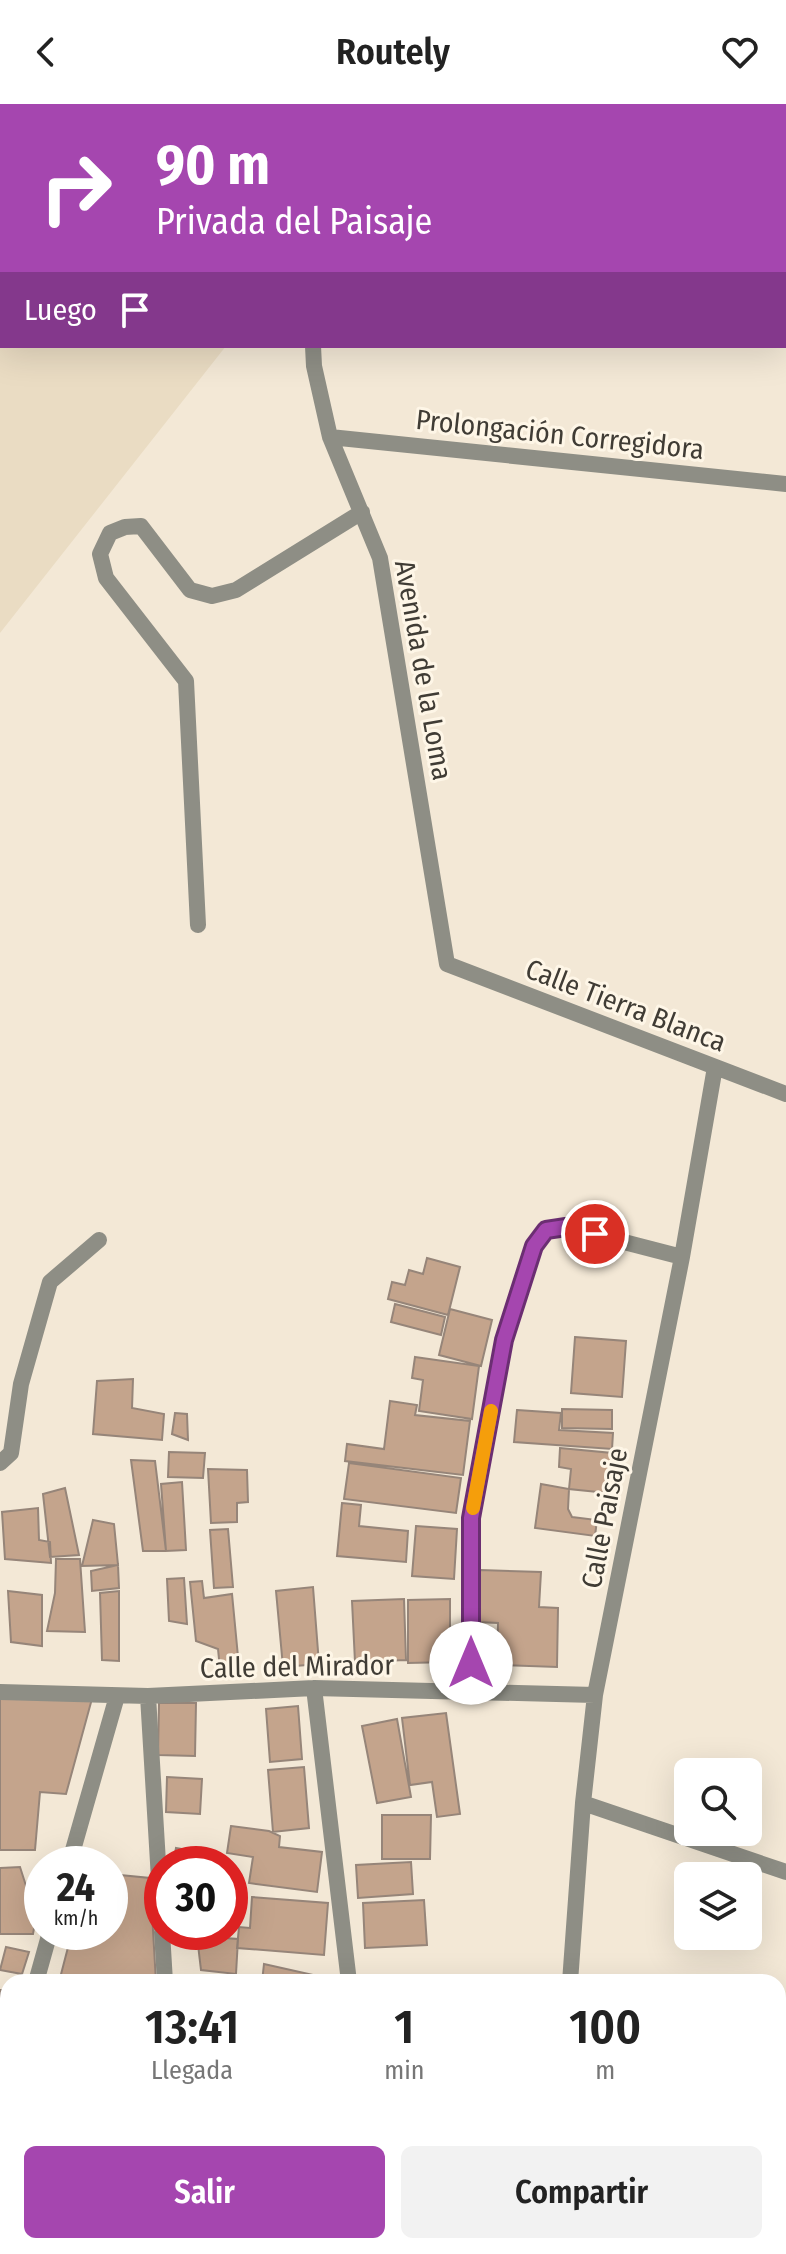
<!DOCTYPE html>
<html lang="es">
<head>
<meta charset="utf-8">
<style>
	body { margin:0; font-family:"Fira Sans Condensed",sans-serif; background:#f2f2f2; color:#222; height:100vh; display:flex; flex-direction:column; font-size:30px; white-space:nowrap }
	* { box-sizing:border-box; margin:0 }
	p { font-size:26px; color:#767676 }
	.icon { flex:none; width:44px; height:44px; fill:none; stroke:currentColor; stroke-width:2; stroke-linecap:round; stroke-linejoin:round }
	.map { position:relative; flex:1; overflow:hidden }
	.panel { position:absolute; left:0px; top:1870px; width:786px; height:280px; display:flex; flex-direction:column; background:#fff; border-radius:24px 24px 0 0; box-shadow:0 8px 32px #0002 }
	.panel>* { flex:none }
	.guide { position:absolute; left:0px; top:0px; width:786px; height:244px; box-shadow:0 8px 32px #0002; background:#a546af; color:#fff; overflow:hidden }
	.buttons { position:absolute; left:674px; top:1654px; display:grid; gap:16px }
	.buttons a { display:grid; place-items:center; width:88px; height:88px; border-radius:12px; background:#fff; box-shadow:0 8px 32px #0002; font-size:40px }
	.speed { position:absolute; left:24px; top:1742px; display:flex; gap:16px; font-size:40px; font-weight:700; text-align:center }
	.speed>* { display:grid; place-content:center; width:104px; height:104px; border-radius:50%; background:#fff; box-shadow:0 8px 32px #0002; line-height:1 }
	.speed small { font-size:20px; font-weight:400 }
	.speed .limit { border:12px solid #d22; background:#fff; color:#111 }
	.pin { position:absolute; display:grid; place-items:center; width:68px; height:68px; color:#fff; margin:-34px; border:4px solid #fff; border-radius:50%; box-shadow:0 2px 8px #0007 }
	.me { position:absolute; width:88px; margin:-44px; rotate:0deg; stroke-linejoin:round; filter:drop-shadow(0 0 6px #0008) }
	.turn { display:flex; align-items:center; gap:28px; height:168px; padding:0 24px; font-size:36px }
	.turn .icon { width:104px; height:104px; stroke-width:2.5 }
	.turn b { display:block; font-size:56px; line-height:68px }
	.then { display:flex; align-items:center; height:76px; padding:0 24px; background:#0003; gap:16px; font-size:30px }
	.eta { display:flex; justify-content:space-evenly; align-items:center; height:136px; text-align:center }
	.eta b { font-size:48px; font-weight:600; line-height:56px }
	.action { display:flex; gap:16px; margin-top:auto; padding:16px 24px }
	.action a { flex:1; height:92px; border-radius:12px; background:#a546af; color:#fff; font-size:32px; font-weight:600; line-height:92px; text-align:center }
	.action a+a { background:#f2f2f2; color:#222 }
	header { display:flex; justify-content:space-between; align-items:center; height:104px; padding:0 24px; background:#fff; font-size:36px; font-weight:600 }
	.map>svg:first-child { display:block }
	.built { fill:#eadcc3 }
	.building { fill:#c4a48c; stroke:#968579; stroke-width:2 }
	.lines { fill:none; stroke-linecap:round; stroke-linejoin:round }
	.lane { stroke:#8e8e85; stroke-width:14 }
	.street { stroke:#8e8e85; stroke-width:16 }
	.route-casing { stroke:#6b2e72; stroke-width:20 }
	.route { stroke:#a546af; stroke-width:14 }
	.slow { stroke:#f59e0b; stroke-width:14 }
	.labels { text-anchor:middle; stroke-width:6; stroke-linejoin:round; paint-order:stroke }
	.street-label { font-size:28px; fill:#403c35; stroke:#fef6e7 }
</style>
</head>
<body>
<header><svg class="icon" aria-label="back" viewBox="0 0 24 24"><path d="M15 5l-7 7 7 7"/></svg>Routely<svg class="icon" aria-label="heart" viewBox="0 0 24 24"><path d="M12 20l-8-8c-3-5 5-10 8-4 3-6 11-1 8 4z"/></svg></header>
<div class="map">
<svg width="786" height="2150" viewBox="0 0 786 2150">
	<rect width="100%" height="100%" fill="#f3e8d6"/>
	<!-- built -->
	<path class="built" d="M 0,0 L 395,0 L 2,2 L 2,242 L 226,242 L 0,529 Z"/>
	<!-- building -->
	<path class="building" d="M 430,0 L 492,0 L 491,2 Z
		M 427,1154 L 460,1163 L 448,1211 L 388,1195 L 392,1178 L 405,1181 L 409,1166 L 423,1170 Z
		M 395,1200 L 445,1213 L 441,1231 L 391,1218 Z
		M 450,1205 L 492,1216 L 481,1262 L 439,1251 Z
		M 575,1233 L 626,1237 L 622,1293 L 571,1289 Z
		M 415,1253 L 479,1262 L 472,1315 L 419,1307 L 423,1276 L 412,1274 Z
		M 133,1275 L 132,1304 L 164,1310 L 162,1336 L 93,1330 L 97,1277 Z
		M 390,1297 L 417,1301 L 415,1311 L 470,1317 L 463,1371 L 345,1357 L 347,1340 L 384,1345 Z
		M 562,1305 L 612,1306 L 612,1325 L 562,1324 Z
		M 517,1306 L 561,1309 L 559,1326 L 613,1329 L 612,1345 L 514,1338 Z
		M 175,1309 L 187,1310 L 188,1336 L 172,1330 Z
		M 560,1344 L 612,1349 L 607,1389 L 569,1385 L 571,1365 L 559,1363 Z
		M 169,1348 L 205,1349 L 203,1374 L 168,1373 Z
		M 131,1356 L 155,1357 L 166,1447 L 143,1447 Z
		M 349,1359 L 461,1374 L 456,1409 L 344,1395 Z
		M 208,1365 L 247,1366 L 248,1398 L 237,1399 L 237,1418 L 211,1419 Z
		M 182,1378 L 186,1446 L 166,1447 L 161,1380 Z
		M 541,1380 L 569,1385 L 568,1405 L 572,1413 L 597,1416 L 595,1432 L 535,1424 Z
		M 65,1384 L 79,1451 L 50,1453 L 43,1390 Z
		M 342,1399 L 361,1401 L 359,1422 L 408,1427 L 406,1458 L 337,1452 Z
		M 38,1404 L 39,1436 L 50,1438 L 51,1459 L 5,1455 L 2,1408 Z
		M 93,1416 L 114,1420 L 118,1461 L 82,1462 Z
		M 416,1422 L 457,1425 L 454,1475 L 412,1472 Z
		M 228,1425 L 233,1483 L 214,1484 L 210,1426 Z
		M 56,1455 L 80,1455 L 85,1528 L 47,1527 L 55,1489 Z
		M 118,1461 L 119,1484 L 92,1487 L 91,1467 Z
		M 480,1466 L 541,1468 L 539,1503 L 558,1504 L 557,1563 L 497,1561 L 498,1519 L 478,1518 Z
		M 184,1474 L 187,1520 L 169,1517 L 167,1475 Z
		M 202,1477 L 204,1494 L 232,1490 L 239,1563 L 220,1565 L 218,1545 L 196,1537 L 190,1478 Z
		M 313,1483 L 319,1560 L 283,1563 L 276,1487 Z
		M 8,1487 L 42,1491 L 42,1542 L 11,1538 Z
		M 119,1487 L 119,1557 L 102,1556 L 100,1489 Z
		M 404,1495 L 406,1556 L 355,1558 L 352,1497 Z
		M 450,1495 L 450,1558 L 408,1559 L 408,1496 Z
		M 0,1586 L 93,1591 L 66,1690 L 40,1688 L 35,1746 L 0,1746 Z
		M 159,1599 L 196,1599 L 195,1652 L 158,1651 Z
		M 298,1602 L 302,1655 L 270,1658 L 266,1605 Z
		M 446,1609 L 460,1710 L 437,1713 L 432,1678 L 410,1681 L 402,1614 Z
		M 397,1615 L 411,1693 L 377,1699 L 362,1622 Z
		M 304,1663 L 309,1724 L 273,1728 L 268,1666 Z
		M 167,1673 L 202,1675 L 200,1710 L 166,1708 Z
		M 382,1711 L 431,1711 L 430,1755 L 382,1755 Z
		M 231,1722 L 269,1727 L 280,1732 L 279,1743 L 322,1748 L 317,1788 L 249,1779 L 253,1753 L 227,1749 Z
		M 176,1744 L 223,1752 L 222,1760 L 173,1760 Z
		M 411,1758 L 413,1790 L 358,1794 L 356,1761 Z
		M 20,1763 L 36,1813 L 33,1830 L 0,1830 L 0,1764 Z
		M 110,1770 L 150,1774 L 156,1878 L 59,1878 L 72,1828 L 110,1828 Z
		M 252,1793 L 328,1799 L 324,1851 L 237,1844 L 239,1823 L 250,1824 Z
		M 424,1796 L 427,1841 L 365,1844 L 363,1799 Z
		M 197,1832 L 238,1835 L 236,1870 L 201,1866 Z
		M 6,1843 L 29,1848 L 22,1870 L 0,1866 Z
		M 264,1860 L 340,1877 L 340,1878 L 262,1878 Z
		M 0,1886 L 8,1886 L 8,1923 L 0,1923 Z
		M 0,2006 L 8,2006 L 8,2025 L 0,2026 Z
		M 0,2047 L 8,2047 L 8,2086 L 0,2086 Z
		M 447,2142 L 525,2142 L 524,2150 L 502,2150 Z"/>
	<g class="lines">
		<!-- lane -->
		<path class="lane" d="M 109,0 L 112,2
			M 0,78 L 2,80"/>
		<!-- street -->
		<path class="street" d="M 657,0 L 666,2
			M 394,2 L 395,0
			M 784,29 L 786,30
			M 784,118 L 786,119
			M 313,242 L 314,262 L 330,333 L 380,454 L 447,860 L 786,990
			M 330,333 L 786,380
			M 198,821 L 186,577 L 106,474 L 100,450 L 110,429 L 125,423 L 141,422 L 190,486 L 212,492 L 236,486 L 362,408
			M 0,1359 L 11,1349 L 21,1280 L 50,1178 L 99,1136
			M 314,1584 L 349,1878
			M 0,1588 L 148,1592 L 314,1584 L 595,1591
			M 471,1588 L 471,1414 L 504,1236 L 534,1142 L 546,1126 L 566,1123 L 682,1153
			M 148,1592 L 162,1825
			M 583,1699 L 786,1768
			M 69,1760 L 117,1592
			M 162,1828 L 165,1878
			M 36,1878 L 50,1828
			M 570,1878 L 583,1699 L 595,1591 L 682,1153 L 715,963
			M 778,2139 L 786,1933
			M 49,2142 L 50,2150
			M 552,2150 L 552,2142"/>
	</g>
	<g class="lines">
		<!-- route casing -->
		<g class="route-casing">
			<path id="route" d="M 471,1559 L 471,1414 L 504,1236 L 534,1142 L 546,1126 L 566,1123 L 595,1130"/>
		</g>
		<!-- route -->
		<use href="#route" class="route"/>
		<!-- slow -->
		<path class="slow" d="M 473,1404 L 491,1307"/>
	</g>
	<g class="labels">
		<!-- street labels -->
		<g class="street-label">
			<text transform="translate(560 330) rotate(6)" y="10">Prolongación Corregidora</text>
			<text transform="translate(424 566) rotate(80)" y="10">Avenida de la Loma</text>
			<text transform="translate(626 901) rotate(21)" y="10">Calle Tierra Blanca</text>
			<text transform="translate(604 1414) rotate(-79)" y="10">Calle Paisaje</text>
			<text transform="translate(297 1562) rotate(-1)" y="10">Calle del Mirador</text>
		</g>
	</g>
</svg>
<div class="buttons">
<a><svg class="icon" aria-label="search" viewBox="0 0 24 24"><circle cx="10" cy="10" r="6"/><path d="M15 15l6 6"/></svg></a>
<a><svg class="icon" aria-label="layers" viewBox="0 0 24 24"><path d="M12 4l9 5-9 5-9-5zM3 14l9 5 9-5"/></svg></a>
</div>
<div class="speed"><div>24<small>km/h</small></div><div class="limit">30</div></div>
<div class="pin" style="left:595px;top:1130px;background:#d93025"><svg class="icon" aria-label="arrive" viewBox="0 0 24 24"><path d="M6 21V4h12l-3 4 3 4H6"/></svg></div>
<svg class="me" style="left:471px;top:1559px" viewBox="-20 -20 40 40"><circle r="19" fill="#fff"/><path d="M0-13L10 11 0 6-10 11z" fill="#a546af"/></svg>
<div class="guide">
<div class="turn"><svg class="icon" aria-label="right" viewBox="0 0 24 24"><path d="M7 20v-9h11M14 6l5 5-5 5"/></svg><div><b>90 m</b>Privada del Paisaje</div></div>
<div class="then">Luego<svg class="icon" aria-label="arrive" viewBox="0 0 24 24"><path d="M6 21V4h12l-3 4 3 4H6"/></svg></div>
</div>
<section class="panel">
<div class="eta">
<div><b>13:41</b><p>Llegada</p></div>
<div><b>1</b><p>min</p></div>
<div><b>100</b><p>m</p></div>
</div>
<div class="action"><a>Salir</a><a>Compartir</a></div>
</section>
</div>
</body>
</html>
